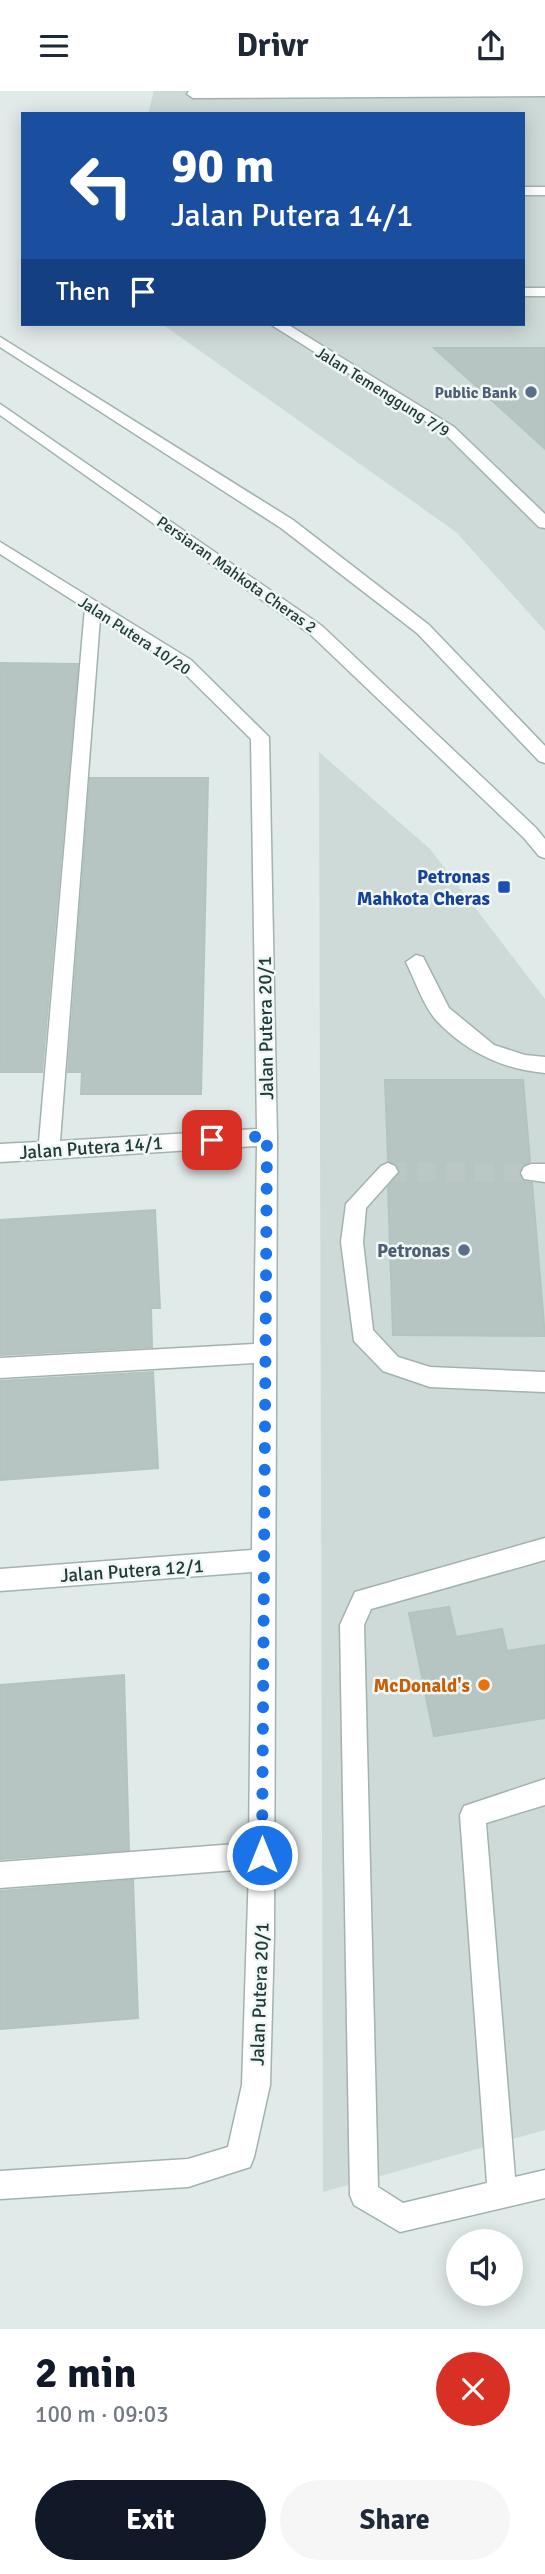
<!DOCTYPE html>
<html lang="en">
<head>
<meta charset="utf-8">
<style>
	body { margin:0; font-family:Signika,sans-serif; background:#f6f6f7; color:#1f2937; height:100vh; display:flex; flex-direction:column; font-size:26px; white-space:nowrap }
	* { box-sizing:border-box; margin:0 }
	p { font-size:23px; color:#747a83 }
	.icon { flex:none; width:38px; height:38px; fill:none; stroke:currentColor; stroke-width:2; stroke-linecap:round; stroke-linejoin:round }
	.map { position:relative; height:2238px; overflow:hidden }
	.sheet { display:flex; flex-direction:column; background:#fff; flex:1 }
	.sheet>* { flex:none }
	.banner { position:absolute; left:21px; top:21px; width:504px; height:214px; border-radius:0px; box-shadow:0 4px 18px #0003; background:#1a4fa0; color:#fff; overflow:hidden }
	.buttons { position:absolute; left:446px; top:2138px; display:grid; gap:14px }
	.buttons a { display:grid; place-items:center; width:77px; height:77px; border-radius:50%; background:#fff; box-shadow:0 4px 18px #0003; font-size:35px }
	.pin { position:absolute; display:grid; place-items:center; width:60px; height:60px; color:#fff; margin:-30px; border-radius:14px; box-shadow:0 4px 10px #0006 }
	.me { position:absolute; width:77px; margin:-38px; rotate:0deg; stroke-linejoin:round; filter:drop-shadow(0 0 5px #0008) }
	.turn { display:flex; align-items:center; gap:24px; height:147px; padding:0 35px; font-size:32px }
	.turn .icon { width:91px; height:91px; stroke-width:2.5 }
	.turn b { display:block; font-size:49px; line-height:60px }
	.then { display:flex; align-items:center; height:66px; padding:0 35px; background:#0003; gap:14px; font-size:26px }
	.round { display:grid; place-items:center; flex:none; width:74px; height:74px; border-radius:37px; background:#f6f6f7 }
	.head { display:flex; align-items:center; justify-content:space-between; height:119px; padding:0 35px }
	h1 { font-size:42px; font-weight:800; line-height:52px; color:#111827 }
	.primary-button { display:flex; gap:14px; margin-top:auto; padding:14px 35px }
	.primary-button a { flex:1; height:80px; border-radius:42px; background:#111827; color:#fff; font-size:28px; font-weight:800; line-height:80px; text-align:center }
	.primary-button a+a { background:#f6f6f7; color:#1f2937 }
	header { display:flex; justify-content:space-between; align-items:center; height:91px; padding:0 35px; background:#fff; font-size:32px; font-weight:800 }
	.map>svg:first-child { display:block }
	.built { fill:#cedad7 }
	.building { fill:#b6c5c2; stroke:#b3c4c0; stroke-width:2 }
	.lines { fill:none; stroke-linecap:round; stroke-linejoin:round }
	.minor-tunnel { stroke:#bac7c5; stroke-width:19; stroke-dasharray:19 10; stroke-linecap:butt }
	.minor-casing { stroke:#a3b2b0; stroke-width:3 }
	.minor { fill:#fff; fill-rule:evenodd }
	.route { stroke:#1a73e8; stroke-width:12; stroke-dasharray:0 21.6 }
	.service-dot { fill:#5c6f8a; stroke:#f0f7f5; stroke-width:2.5 }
	.transit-dot { fill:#1a4fb4; stroke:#f0f7f5; stroke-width:2.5 }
	.food-dot { fill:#e8710a; stroke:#f0f7f5; stroke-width:2.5 }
	.labels { text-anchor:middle; stroke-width:5; stroke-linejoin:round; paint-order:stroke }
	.far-street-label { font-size:16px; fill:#213a39; stroke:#f0f7f5 }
	.far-service-label { font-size:16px; font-weight:bold; fill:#4e5e75; stroke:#f0f7f5; text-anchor:end }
	.transit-label { font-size:19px; font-weight:bold; fill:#164399; stroke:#f0f7f5; text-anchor:end }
	.street-label { font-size:19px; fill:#213a39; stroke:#f0f7f5 }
	.service-label { font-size:19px; font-weight:bold; fill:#4e5e75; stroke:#f0f7f5; text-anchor:end }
	.food-label { font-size:19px; font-weight:bold; fill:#c56008; stroke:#f0f7f5; text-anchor:end }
</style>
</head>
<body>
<header><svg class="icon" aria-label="menu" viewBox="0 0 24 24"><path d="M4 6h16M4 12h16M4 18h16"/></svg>Drivr<svg class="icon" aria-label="share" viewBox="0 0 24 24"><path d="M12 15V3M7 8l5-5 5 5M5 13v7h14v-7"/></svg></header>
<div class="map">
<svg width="545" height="2238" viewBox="0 0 545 2238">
	<rect width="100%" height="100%" fill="#e0eae8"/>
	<!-- built -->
	<path class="built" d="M 154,0 L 545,0 L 545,540 L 456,441 L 162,233 L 523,233 L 523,23 L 148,23 Z
		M 319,661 L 430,758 L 545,908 L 545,2039 L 323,2101 Z"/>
	<!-- building -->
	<path class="building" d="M 434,257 L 545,257 L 545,358 L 508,324 Z
		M 0,572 L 78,573 L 42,981 L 0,981 Z
		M 90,687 L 208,687 L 201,1003 L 81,1003 L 82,981 L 68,981 Z
		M 385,989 L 523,989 L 530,1070 L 522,1075 L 519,1083 L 524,1091 L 532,1092 L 545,1245 L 393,1244 L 388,1096 L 401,1081 L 396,1073 L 388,1070 Z
		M 155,1119 L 160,1217 L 151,1217 L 152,1256 L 0,1264 L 0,1129 Z
		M 153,1281 L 158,1377 L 0,1389 L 0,1290 Z
		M 449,1516 L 456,1546 L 502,1538 L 507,1560 L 545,1554 L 545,1627 L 434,1645 L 409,1522 Z
		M 124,1584 L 129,1759 L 0,1768 L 0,1594 Z
		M 133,1789 L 138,1927 L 0,1938 L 0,1800 Z"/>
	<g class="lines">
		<!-- minor-tunnel -->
		<path class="minor-tunnel" d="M 388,1081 L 531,1082"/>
		<!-- minor casing -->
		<g class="minor-casing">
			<path id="minor" d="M 189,0 L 545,0 L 545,5 L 193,7 L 187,3 Z
				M 523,96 L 545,96 L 545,104 L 523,104 Z
				M 523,197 L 545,197 L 545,205 L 523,205 Z
				M 270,233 L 287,233 L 454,336 L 545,423 L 545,437 L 539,436 L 444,342 Z
				M 0,246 L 293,429 L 429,534 L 545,655 L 545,672 L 539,670 L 417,542 L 281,437 L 0,256 Z
				M 0,313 L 322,535 L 536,737 L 545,748 L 545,767 L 539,765 L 524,747 L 310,543 L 0,324 Z
				M 0,451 L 191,569 L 269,646 L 277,1046 L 274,1844 L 270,1994 L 254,2066 L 250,2076 L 188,2096 L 0,2108 L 0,2080 L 188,2068 L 228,2056 L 242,1994 L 249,1778 L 0,1797 L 0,1771 L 249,1752 L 252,1481 L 0,1500 L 0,1478 L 252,1459 L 254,1272 L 0,1287 L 0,1267 L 254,1253 L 257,1055 L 0,1071 L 0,1053 L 39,1051 L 85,517 L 0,463 ZM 100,527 L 179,577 L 251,648 L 257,1038 L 60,1050 Z
				M 416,864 L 423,866 L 449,917 L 494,954 L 525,964 L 545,966 L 545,982 C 502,978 466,961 436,929 C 423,914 415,889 406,871 Z
				M 388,1072 L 395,1075 L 398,1081 L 366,1117 L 363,1151 L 373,1239 L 398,1266 L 430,1276 L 545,1281 L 545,1301 L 430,1296 L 383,1280 L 354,1250 L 341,1151 L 346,1113 L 381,1075 Z
				M 531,1073 L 545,1073 L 545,1091 L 524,1088 L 521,1082 L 524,1076 Z
				M 545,1447 L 545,1469 L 371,1518 L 364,1534 L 378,2096 L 403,2112 L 487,2092 L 460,1724 L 464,1715 L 545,1688 L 545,1714 L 486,1732 L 515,2086 L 545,2079 L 545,2107 L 400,2141 L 354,2114 L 350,2104 L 340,1534 L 355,1501 Z"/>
		</g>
		<!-- minor -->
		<use href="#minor" class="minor"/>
	</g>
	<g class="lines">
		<!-- route -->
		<path class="route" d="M 212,1049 L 267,1045 L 262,1764"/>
	</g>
	<!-- markers -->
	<g class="service-dot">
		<circle cx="531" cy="301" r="7"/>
		<circle cx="464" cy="1159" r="7"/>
	</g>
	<rect class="transit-dot" x="497" y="789" width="14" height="14" rx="3.5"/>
	<circle class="food-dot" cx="484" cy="1594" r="7"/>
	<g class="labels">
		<!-- far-street labels -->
		<g class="far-street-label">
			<text transform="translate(383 300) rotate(32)" y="6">Jalan Temenggung 7/9</text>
			<text transform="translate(237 483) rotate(35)" y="6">Persiaran Mahkota Cheras 2</text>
			<text transform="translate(135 544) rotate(33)" y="6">Jalan Putera 10/20</text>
		</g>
		<!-- far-service labels -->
		<g class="far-service-label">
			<text x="517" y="307">Public Bank</text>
		</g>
		<!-- transit labels -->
		<g class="transit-label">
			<text x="490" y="792">Petronas<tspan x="490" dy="22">Mahkota Cheras</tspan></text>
		</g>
		<!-- street labels -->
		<g class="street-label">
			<text transform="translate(265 937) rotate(-91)" y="7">Jalan Putera 20/1</text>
			<text transform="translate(91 1056) rotate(-4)" y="7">Jalan Putera 14/1</text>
			<text transform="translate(132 1479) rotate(-4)" y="7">Jalan Putera 12/1</text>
			<text transform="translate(259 1903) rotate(-88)" y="7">Jalan Putera 20/1</text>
		</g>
		<!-- service labels -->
		<g class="service-label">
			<text x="450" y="1166">Petronas</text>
		</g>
		<!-- food labels -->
		<g class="food-label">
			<text x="470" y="1601">McDonald's</text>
		</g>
	</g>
</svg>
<div class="buttons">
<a><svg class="icon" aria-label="sound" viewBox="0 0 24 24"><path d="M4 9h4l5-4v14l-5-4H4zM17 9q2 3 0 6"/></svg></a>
</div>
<div class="pin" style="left:212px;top:1049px;background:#d93025"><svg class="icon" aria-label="arrive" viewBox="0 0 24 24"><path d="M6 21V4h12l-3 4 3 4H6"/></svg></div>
<svg class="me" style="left:262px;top:1764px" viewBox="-20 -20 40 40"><circle r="17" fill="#1a73e8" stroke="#fff" stroke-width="3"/><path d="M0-11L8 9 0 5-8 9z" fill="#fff"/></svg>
<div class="banner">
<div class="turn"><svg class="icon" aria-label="left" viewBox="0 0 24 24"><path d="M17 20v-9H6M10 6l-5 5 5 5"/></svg><div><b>90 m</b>Jalan Putera 14/1</div></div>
<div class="then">Then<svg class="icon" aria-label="arrive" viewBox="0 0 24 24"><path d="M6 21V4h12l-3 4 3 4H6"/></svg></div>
</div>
</div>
<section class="sheet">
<div class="head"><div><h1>2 min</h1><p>100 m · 09:03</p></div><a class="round" style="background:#d93025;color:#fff"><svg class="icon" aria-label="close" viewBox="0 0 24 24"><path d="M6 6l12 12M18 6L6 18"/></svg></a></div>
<div class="primary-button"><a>Exit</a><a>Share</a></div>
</section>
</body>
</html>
